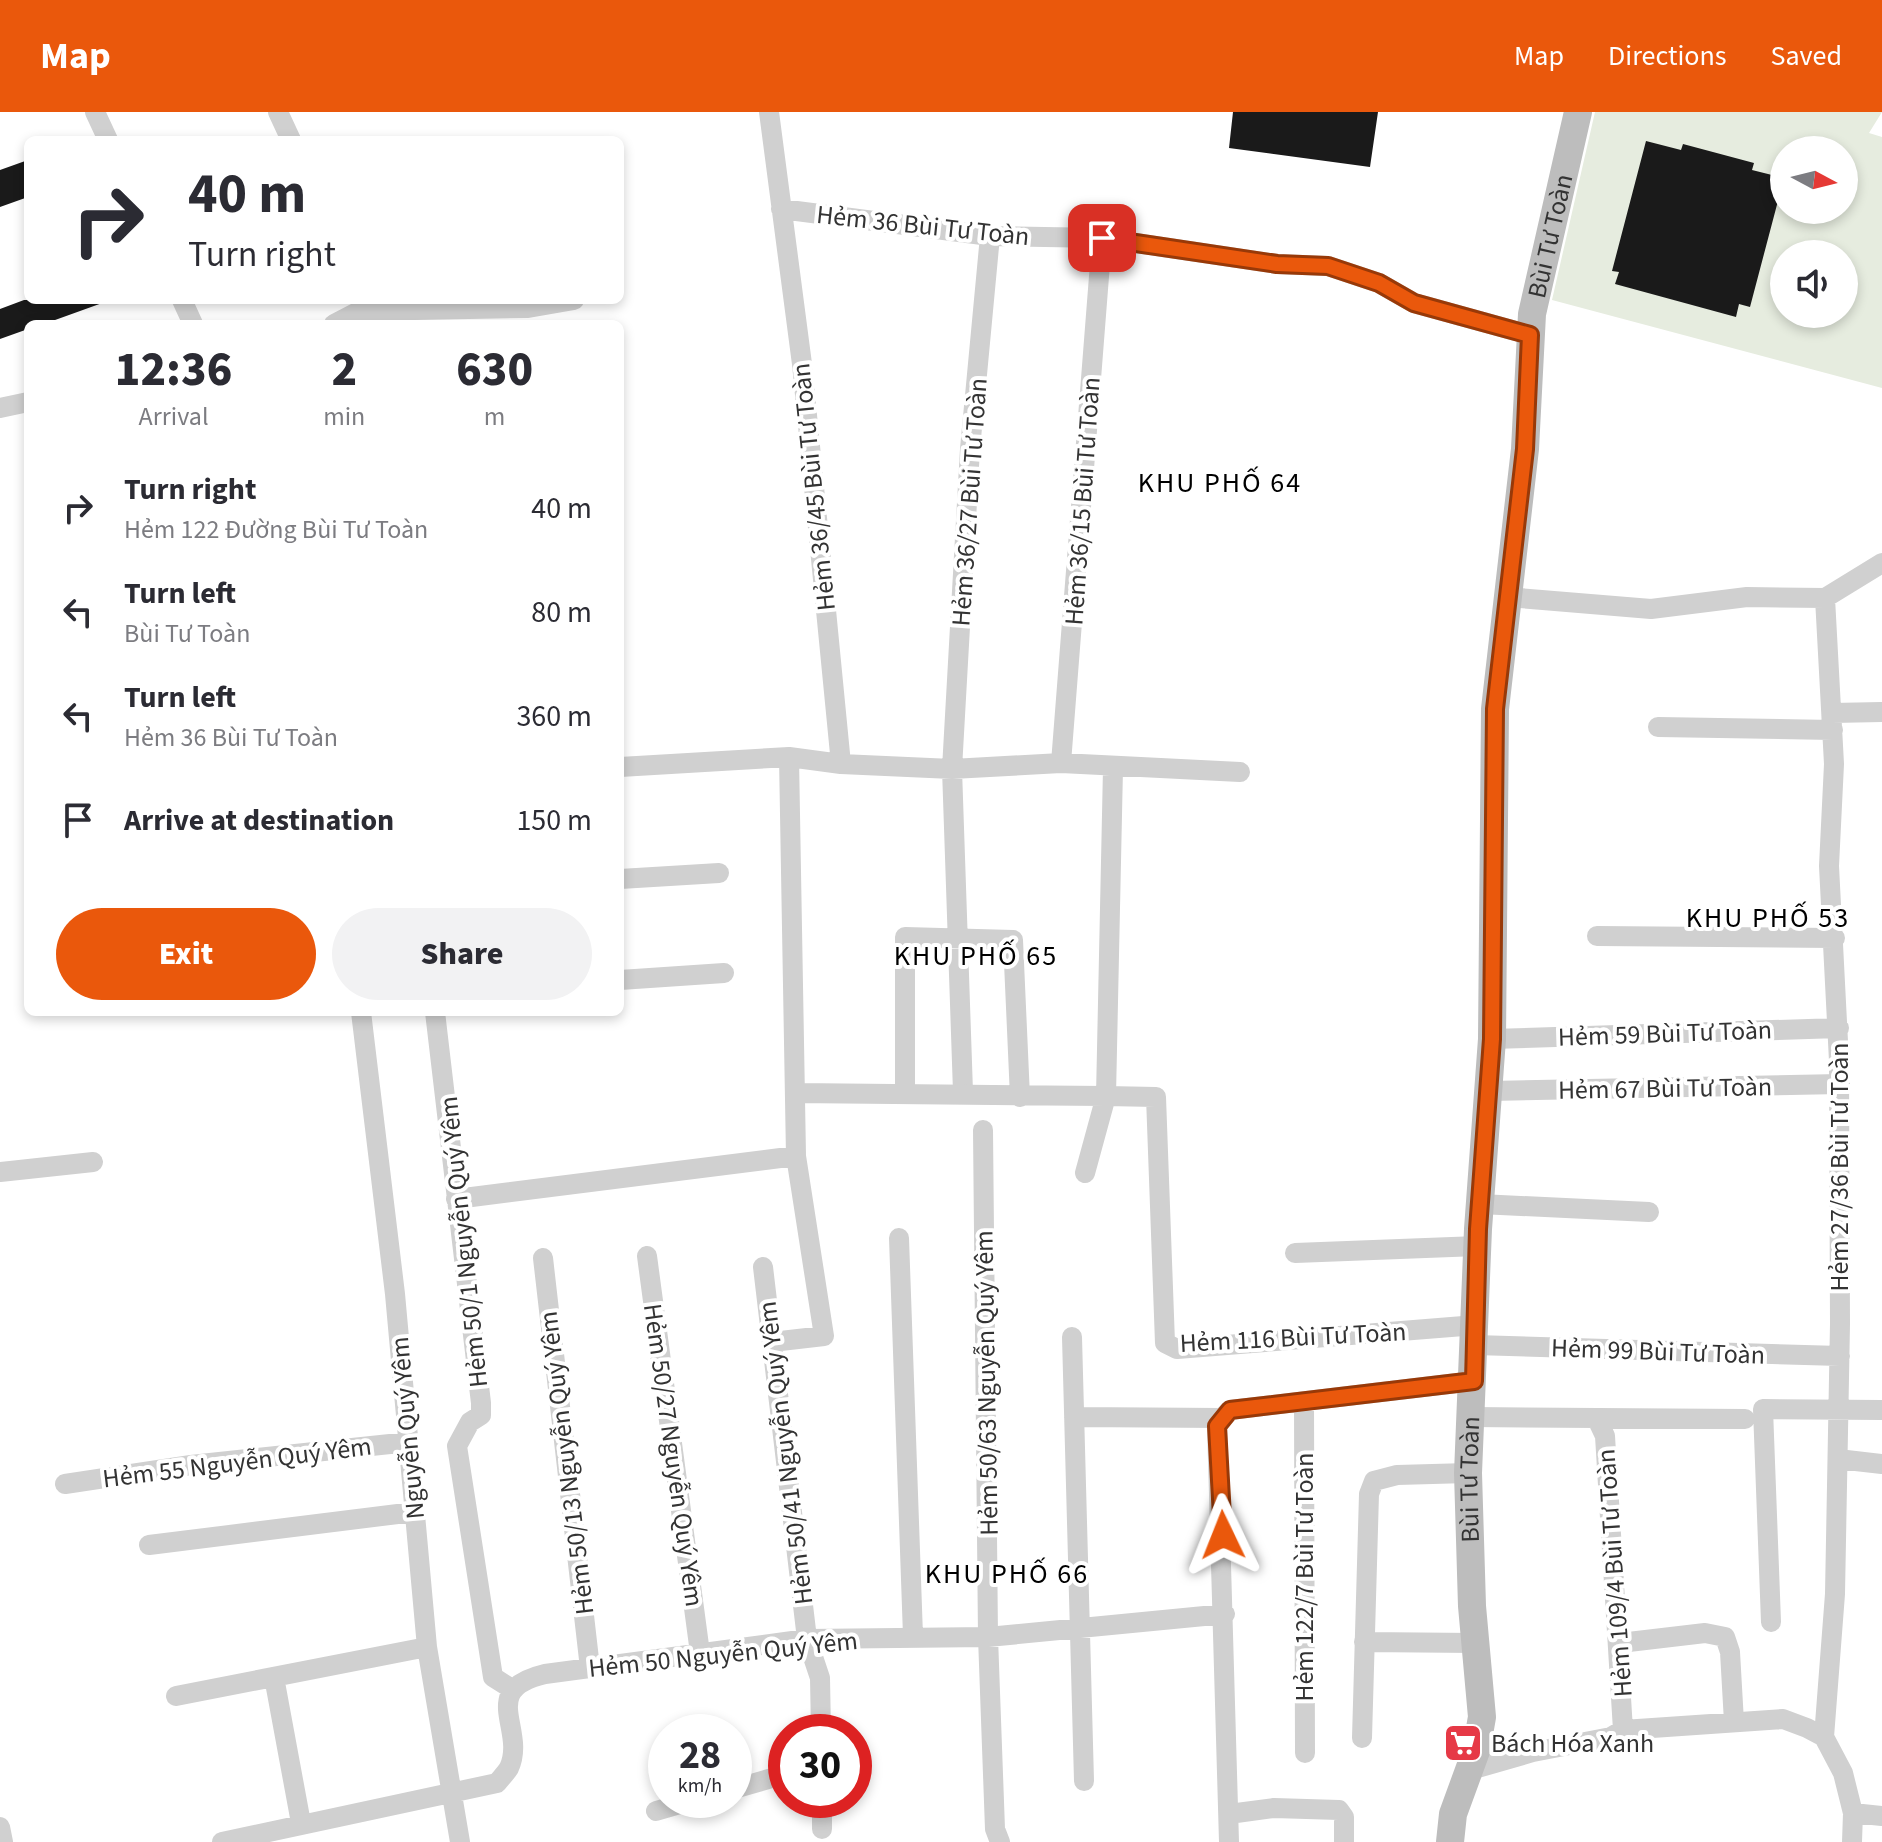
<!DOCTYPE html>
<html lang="en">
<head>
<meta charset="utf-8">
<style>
	body { margin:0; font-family:"Source Sans 3",sans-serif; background:#f2f2f3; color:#2b2b33; height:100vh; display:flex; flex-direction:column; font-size:30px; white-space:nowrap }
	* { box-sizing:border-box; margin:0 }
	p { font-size:26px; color:#7c7c81 }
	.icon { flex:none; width:44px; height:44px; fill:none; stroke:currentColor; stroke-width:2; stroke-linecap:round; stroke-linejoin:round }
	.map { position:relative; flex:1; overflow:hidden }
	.side { position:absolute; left:24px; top:208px; width:600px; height:696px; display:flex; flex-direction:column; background:#fff; border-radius:12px; box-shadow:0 4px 12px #0003 }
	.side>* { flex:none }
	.banner { position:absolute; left:24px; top:24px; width:600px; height:168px; border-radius:12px; box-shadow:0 4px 12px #0003; background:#fff; color:#2b2b33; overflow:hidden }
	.needle { width:52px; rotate:97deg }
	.controls { position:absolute; left:1770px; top:24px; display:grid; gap:16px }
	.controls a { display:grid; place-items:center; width:88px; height:88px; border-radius:50%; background:#fff; box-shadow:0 4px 12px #0003; font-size:40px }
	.speed { position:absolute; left:648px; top:1602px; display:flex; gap:16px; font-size:40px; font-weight:700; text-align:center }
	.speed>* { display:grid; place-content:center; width:104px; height:104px; border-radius:50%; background:#fff; box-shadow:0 4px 12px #0003; line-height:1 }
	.speed small { font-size:20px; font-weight:400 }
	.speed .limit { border:12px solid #d22; background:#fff; color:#111 }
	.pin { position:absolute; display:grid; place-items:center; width:68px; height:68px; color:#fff; margin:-34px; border-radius:16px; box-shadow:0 4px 12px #0006 }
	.me { position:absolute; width:88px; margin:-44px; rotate:358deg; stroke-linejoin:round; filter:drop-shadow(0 0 6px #0008) }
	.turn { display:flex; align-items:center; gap:28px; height:168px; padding:0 32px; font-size:36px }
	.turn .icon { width:104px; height:104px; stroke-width:2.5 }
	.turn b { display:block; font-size:56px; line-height:68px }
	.eta { display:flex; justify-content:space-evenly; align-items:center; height:136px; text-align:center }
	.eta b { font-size:48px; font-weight:800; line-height:56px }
	.primary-button { display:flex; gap:16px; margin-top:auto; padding:16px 32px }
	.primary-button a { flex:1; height:92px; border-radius:48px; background:#ea580c; color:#fff; font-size:32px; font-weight:800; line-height:92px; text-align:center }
	.primary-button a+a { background:#f2f2f3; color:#2b2b33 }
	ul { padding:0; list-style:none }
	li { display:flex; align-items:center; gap:24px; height:104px; padding:0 32px }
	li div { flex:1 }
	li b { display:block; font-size:30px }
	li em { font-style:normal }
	header { display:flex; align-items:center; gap:48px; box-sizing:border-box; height:112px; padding:0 40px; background:#ea580c; color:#fff }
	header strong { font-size:38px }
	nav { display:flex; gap:44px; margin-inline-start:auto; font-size:28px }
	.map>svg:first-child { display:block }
	.green { fill:#e6ecdf; fill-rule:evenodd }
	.building { fill:#1a1a1a }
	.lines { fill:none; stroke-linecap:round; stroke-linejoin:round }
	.street { stroke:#d0d0d0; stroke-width:20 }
	.secondary { stroke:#bdbdbd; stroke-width:28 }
	.route-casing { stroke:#983908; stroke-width:20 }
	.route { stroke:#ea580c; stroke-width:14 }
	.labels { text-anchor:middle; stroke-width:8; stroke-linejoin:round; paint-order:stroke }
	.street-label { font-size:26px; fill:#333; stroke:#fff }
	.poi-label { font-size:26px; fill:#333; stroke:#fff; text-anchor:start }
	.neighbourhood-label { font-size:28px; letter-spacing:2px; fill:#000; stroke:#fff }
</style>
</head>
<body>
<header>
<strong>Map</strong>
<nav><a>Map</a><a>Directions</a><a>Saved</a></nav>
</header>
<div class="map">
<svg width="1882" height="1730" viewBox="0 0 1882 1730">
	<rect width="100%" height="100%" fill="#fff"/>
	<!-- green -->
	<path class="green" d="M 1595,0 L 1882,0 L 1869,21 L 1882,25 L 1882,276 L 1552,188 ZM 1784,38 L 1844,38 L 1844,98 L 1784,98 ZM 1784,142 L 1844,142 L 1844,202 L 1784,202 Z"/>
	<!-- building -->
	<path class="building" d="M 1233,0 L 1378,0 L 1370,55 L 1229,36 Z
		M 1646,29 L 1681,38 L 1683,32 L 1754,51 L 1752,58 L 1784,66 L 1750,195 L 1739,192 L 1736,205 L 1615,172 L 1619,160 L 1612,159 Z
		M 28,48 L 28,85 L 0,95 L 0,58 Z
		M 24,188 L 105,188 L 105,190 L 44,212 L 28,212 L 28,217 L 0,227 L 0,197 Z"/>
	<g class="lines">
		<!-- street -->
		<path class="street" d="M 95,0 L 108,28
			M 278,0 L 291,28
			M 769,0 L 802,252 L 841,652
			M 781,97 L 990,124 L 1102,126 L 1277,152 L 1328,154 L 1379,171 L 1414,191 L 1530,223
			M 182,188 L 193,212
			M 334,212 L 359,199 L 528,196 L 574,188
			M 0,296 L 28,290
			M 1507,485 L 1651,497 L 1747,485 L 1825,486 L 1882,451
			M 1832,601 L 1882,600
			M 1658,615 L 1833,618
			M 1061,651 L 1102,126
			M 620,655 L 789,645 L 841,652 L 952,657 L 1061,651 L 1240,660
			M 620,767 L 719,761
			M 1597,824 L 1835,826
			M 620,868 L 724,861
			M 361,900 L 395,1182 L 427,1535 L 460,1730
			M 435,900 L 481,1291 L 481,1303 L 470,1310 L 457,1334 L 493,1565 L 512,1577
			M 1492,927 L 1839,916
			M 1490,979 L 1840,972
			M 963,980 L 952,657 L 970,337 L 990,124
			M 795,981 L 1106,984 L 1113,656
			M 905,981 L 905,825 L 1013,828 L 1020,985
			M 983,1018 L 988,1525 L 995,1717 L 1000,1730
			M 0,1060 L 93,1050
			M 1085,1061 L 1106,984 L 1156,985 L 1165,1231 L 1177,1237 L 1476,1213
			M 456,1087 L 796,1044
			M 1480,1092 L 1649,1100
			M 899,1126 L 913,1524
			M 1295,1141 L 1478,1134
			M 647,1144 L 700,1541
			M 543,1146 L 590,1556
			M 763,1155 L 807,1527 L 820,1566 L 821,1620
			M 1072,1225 L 1084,1669
			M 772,1230 L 824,1224 L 796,1044 L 789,645
			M 1475,1233 L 1840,1244
			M 1304,1290 L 1305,1641
			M 1074,1305 L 1222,1306 L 1230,1298 L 1474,1269
			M 1471,1305 L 1745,1307
			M 1222,1306 L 1217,1314 L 1229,1730
			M 1597,1307 L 1605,1324 L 1623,1618
			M 1838,1347 L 1882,1352
			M 65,1372 L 191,1353 L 409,1330
			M 149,1433 L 414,1400
			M 1771,1510 L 1763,1297 L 1882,1298
			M 1364,1530 L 1475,1531
			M 1620,1531 L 1705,1521 L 1725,1525 L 1730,1540 L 1734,1610
			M 274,1565 L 301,1711
			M 176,1584 L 427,1535
			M 1824,1625 L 1835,1482 L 1840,1212 L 1839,949 L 1829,754 L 1834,652 L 1825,486
			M 1362,1626 L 1369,1382 L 1374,1369 L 1397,1363 L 1468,1361
			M 1467,1659 L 1533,1640 L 1611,1625 L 1623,1618 L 1783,1607 L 1807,1616 L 1824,1625 L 1843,1661 L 1853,1701 L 1852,1730
			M 734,1677 L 786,1662
			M 822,1688 L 822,1717
			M 656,1699 L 694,1688
			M 1853,1701 L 1882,1704
			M 1229,1702 L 1274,1696 L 1339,1698 L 1344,1705 L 1344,1730
			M 0,1715 L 3,1730
			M 222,1730 L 497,1671 C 501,1666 506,1661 509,1656 C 527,1617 477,1578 545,1562 L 807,1527 L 988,1525 L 1225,1502"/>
		<!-- secondary -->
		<path class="secondary" id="s1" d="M 1450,1730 L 1453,1702 L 1476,1639 L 1482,1605 L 1472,1494 L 1468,1361 L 1478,1117 L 1492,927 L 1495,597 L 1525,337 L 1532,202 L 1578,0"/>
	</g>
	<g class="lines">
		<!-- route casing -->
		<g class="route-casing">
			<path id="route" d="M 1102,126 L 1277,152 L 1328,154 L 1379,171 L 1414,191 L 1530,223 L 1525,337 L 1495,597 L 1492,927 L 1478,1117 L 1474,1269 L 1230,1298 L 1217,1314 L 1223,1423"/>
		</g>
		<!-- route -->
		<use href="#route" class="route"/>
	</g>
	<!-- icons -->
	<defs>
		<g id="supermarket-square" transform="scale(2)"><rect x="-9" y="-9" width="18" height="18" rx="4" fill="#e63946" stroke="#fff"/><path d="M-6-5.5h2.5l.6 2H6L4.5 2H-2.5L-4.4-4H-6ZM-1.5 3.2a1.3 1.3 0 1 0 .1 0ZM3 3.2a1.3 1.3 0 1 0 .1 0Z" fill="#fff"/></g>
	</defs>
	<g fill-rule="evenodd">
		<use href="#supermarket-square" x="1463" y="1631"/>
	</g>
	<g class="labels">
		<!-- street labels -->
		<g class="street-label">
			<text transform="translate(923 113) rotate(6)" y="9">Hẻm 36 Bùi Tư Toàn</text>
			<text dy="9" stroke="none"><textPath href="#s1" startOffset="1616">Bùi Tư Toàn</textPath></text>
			<text transform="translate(813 375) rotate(-96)" y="9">Hẻm 36/45 Bùi Tư Toàn</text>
			<text transform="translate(1082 389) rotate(-86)" y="9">Hẻm 36/15 Bùi Tư Toàn</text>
			<text transform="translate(969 390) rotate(-86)" y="9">Hẻm 36/27 Bùi Tư Toàn</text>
			<text transform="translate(1665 921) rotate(-2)" y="9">Hẻm 59 Bùi Tư Toàn</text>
			<text transform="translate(1665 976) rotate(-1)" y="9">Hẻm 67 Bùi Tư Toàn</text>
			<text transform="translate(1839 1055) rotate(-90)" y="9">Hẻm 27/36 Bùi Tư Toàn</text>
			<text transform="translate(463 1130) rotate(-96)" y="9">Hẻm 50/1 Nguyễn Quý Yêm</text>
			<text transform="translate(1293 1225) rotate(-3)" y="9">Hẻm 116 Bùi Tư Toàn</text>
			<text transform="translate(1658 1239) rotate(2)" y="9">Hẻm 99 Bùi Tư Toàn</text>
			<text transform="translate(986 1271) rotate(-91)" y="9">Hẻm 50/63 Nguyễn Quý Yêm</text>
			<text transform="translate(407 1316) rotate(-95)" y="9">Nguyễn Quý Yêm</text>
			<text transform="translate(785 1341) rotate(-97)" y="9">Hẻm 50/41 Nguyễn Quý Yêm</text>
			<text transform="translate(674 1343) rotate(82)" y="9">Hẻm 50/27 Nguyễn Quý Yêm</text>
			<text transform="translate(237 1350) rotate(-7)" y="9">Hẻm 55 Nguyễn Quý Yêm</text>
			<text transform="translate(566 1351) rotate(-97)" y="9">Hẻm 50/13 Nguyễn Quý Yêm</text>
			<text dy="9" stroke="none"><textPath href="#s1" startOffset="368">Bùi Tư Toàn</textPath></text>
			<text transform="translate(1614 1461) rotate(-94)" y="9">Hẻm 109/4 Bùi Tư Toàn</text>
			<text transform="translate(1304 1465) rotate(-90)" y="9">Hẻm 122/7 Bùi Tư Toàn</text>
			<text transform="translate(723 1542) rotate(-6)" y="9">Hẻm 50 Nguyễn Quý Yêm</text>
		</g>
		<!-- poi labels -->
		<g class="poi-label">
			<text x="1491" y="1640">Bách Hóa Xanh</text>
		</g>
		<!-- neighbourhood labels -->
		<g class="neighbourhood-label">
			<text x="1220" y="380">KHU PHỐ 64</text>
			<text x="1768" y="815">KHU PHỐ 53</text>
			<text x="976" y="853">KHU PHỐ 65</text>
			<text x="1007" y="1471">KHU PHỐ 66</text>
		</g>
	</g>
</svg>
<div class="controls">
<a><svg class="needle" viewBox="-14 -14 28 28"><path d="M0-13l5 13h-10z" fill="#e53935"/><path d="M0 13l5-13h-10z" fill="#7c7c81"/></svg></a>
<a><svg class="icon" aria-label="sound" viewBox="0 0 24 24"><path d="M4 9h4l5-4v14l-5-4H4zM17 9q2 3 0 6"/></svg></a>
</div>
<div class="speed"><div>28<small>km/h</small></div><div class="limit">30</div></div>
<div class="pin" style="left:1102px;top:126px;background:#d93025"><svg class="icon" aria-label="arrive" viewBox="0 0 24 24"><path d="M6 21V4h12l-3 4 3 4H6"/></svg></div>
<svg class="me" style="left:1223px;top:1423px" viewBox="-20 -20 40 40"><path d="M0-17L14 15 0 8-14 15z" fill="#ea580c" stroke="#fff" stroke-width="4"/></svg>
<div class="banner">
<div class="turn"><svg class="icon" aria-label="right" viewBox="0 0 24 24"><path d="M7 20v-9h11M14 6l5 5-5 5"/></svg><div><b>40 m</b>Turn right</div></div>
</div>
<section class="side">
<div class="eta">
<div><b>12:36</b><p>Arrival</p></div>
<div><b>2</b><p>min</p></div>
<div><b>630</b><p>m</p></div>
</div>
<ul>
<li><svg class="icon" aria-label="right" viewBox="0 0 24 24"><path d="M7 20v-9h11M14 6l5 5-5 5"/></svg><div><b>Turn right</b><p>Hẻm 122 Đường Bùi Tư Toàn</p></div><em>40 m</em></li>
<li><svg class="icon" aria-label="left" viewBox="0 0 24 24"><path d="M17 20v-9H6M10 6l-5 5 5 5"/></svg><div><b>Turn left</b><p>Bùi Tư Toàn</p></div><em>80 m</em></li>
<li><svg class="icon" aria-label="left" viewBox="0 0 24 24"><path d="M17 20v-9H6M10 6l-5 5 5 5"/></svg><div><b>Turn left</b><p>Hẻm 36 Bùi Tư Toàn</p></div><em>360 m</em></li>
<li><svg class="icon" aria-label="arrive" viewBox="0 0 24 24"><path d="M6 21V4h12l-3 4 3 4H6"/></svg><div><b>Arrive at destination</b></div><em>150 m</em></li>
</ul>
<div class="primary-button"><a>Exit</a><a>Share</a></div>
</section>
</div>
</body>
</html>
